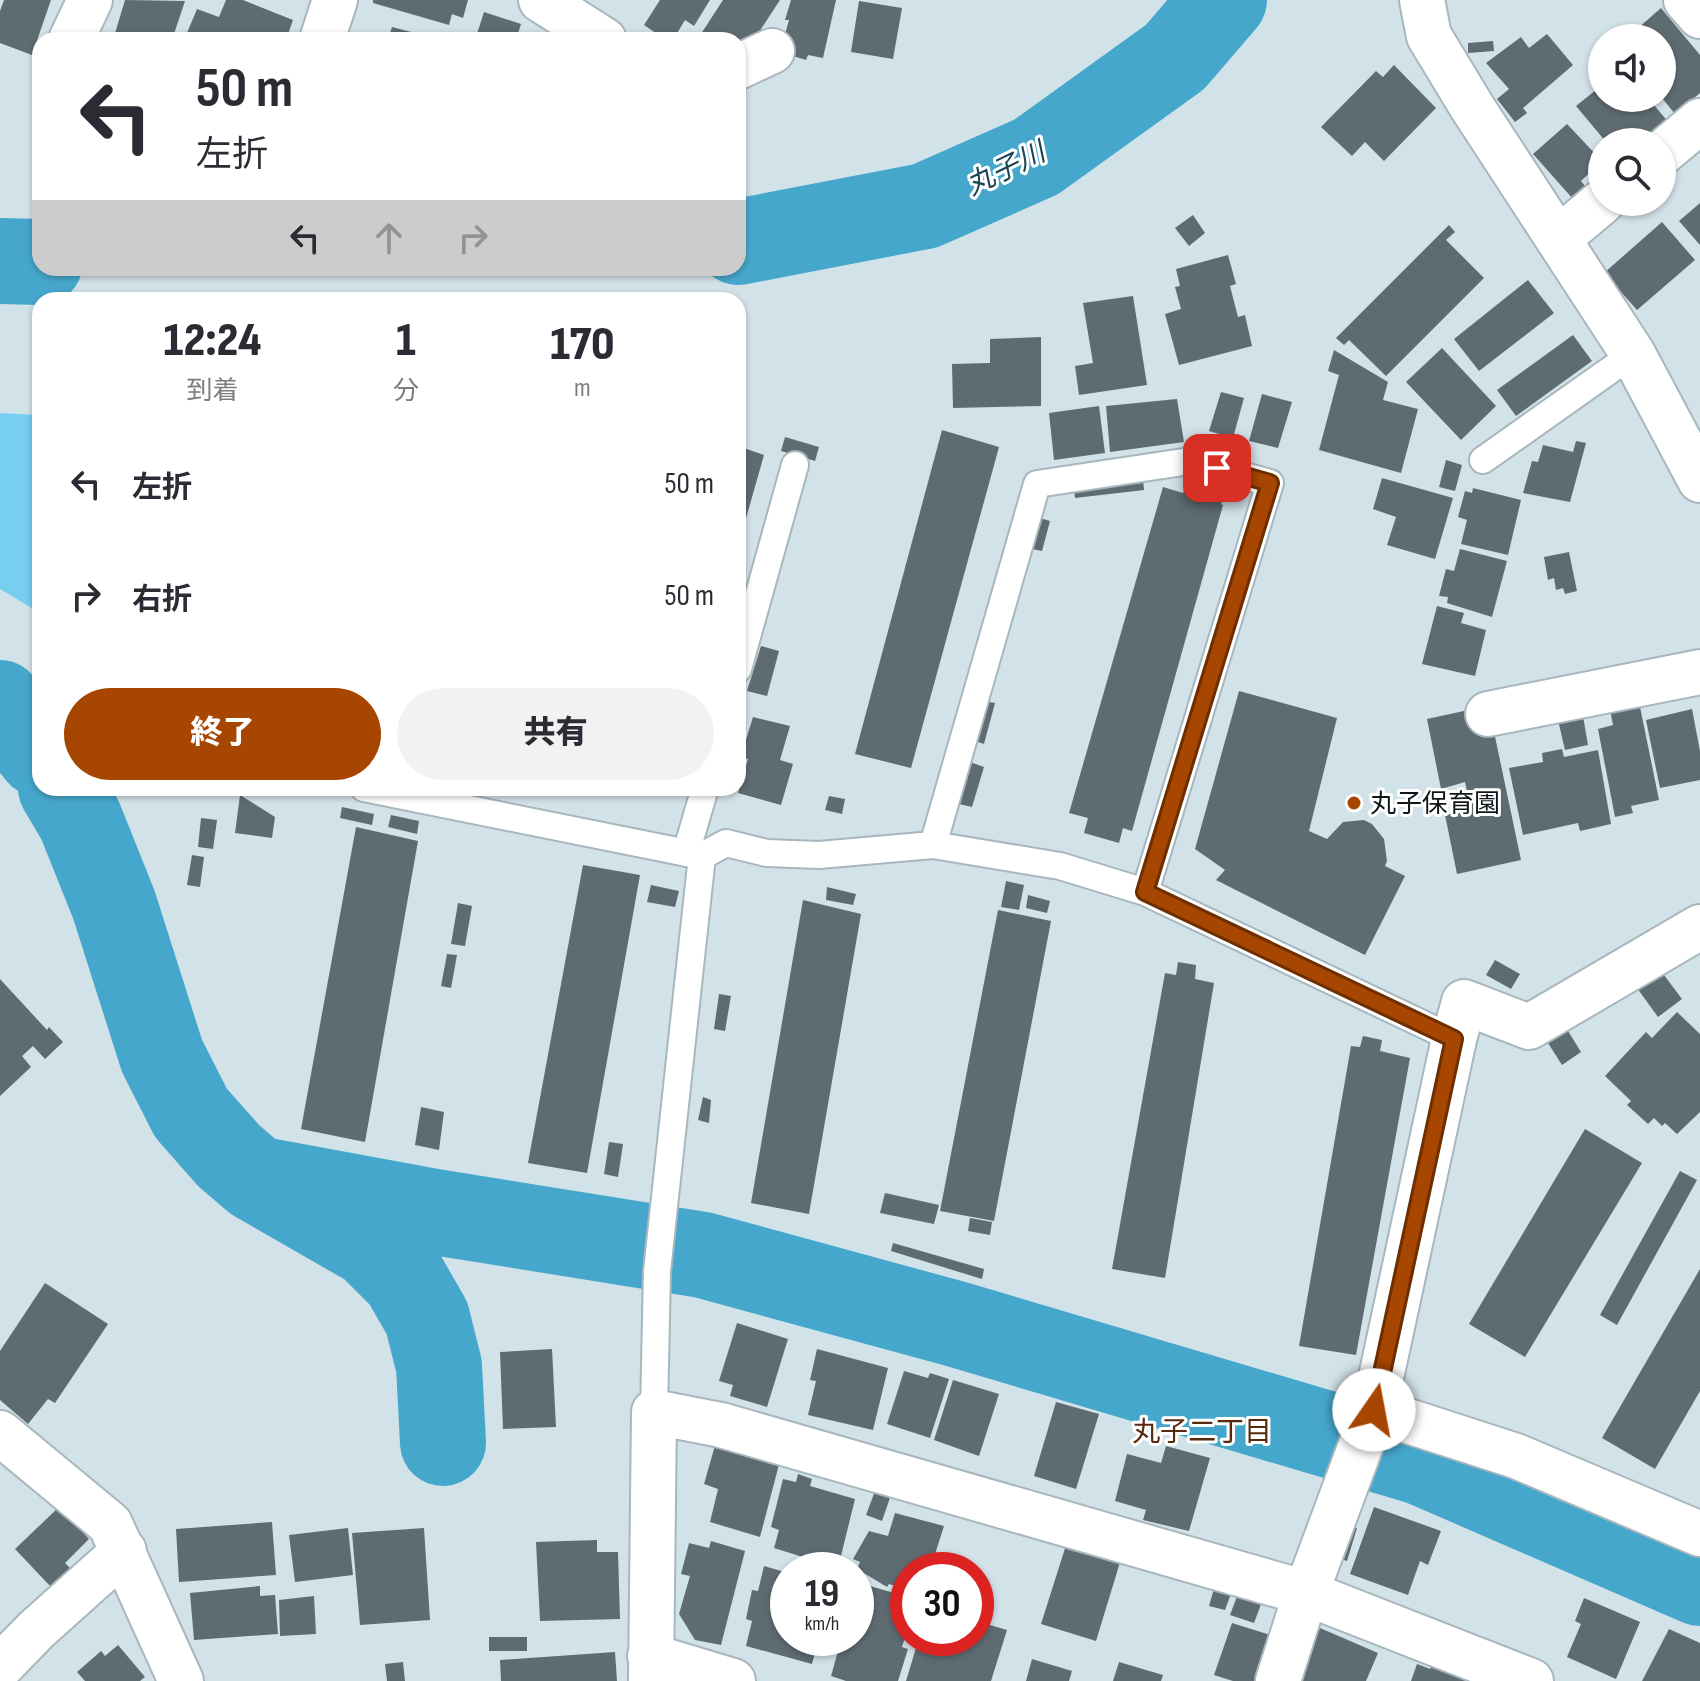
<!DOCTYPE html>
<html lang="ja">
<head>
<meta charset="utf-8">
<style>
	body { margin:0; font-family:"Sofia Sans Condensed","Noto Sans JP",sans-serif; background:#f2f2f3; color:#2b2b33; height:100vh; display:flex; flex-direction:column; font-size:30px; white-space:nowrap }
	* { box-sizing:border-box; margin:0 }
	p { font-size:26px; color:#7c7c81 }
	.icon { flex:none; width:44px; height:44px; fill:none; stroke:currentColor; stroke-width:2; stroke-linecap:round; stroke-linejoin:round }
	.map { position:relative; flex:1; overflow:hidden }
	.sheet { position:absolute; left:32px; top:292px; width:714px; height:504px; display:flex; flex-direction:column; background:#fff; border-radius:24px; box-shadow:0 2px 6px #0004 }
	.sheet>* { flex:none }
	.guide { position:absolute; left:32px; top:32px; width:714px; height:244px; border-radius:24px; box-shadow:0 2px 6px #0004; background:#fff; color:#2b2b33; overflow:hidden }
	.buttons { position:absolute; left:1588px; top:24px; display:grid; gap:16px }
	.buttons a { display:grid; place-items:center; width:88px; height:88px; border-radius:50%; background:#fff; box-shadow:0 2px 6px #0004; font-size:40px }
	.speed { position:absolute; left:770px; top:1552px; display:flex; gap:16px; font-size:40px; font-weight:700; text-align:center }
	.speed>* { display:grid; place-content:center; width:104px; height:104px; border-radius:50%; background:#fff; box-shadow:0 2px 6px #0004; line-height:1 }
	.speed small { font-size:20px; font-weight:400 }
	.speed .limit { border:12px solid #d22; background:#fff; color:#111 }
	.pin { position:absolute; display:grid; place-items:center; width:68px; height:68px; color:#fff; margin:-34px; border-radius:16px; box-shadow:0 4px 12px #0006 }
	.me { position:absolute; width:88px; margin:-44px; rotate:12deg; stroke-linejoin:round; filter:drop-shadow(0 0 6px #0008) }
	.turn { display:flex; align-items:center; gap:28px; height:168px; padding:0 32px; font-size:36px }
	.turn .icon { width:104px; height:104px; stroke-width:2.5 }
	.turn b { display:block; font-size:56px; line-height:68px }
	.lanes { display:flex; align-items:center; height:76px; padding:0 32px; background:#0003; justify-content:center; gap:40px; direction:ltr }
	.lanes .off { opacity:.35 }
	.eta { display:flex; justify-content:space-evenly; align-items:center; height:136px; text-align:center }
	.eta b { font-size:48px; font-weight:800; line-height:56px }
	.cta { display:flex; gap:16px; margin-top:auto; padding:16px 32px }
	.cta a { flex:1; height:92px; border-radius:48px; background:#a74600; color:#fff; font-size:32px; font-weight:800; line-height:92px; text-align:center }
	.cta a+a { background:#f2f2f3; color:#2b2b33 }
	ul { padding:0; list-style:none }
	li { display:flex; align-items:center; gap:24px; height:112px; padding:0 32px }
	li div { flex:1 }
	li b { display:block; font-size:30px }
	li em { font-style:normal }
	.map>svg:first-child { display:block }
	.green { fill:#78cef1 }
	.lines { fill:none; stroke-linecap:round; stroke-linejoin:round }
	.river { stroke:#46a7cc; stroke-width:86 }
	.building { fill:#5e6c72 }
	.lane-casing { stroke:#a8b7be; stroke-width:30 }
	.street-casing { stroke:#a8b7be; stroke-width:48 }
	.lane { stroke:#fff; stroke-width:26 }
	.street { stroke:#fff; stroke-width:44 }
	.route-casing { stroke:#6d2e00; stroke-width:20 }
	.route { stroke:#a74600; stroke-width:14 }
	.poi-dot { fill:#a74600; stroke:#fff; stroke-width:3 }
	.labels { text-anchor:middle; stroke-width:6; stroke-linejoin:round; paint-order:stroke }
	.poi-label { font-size:26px; fill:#101518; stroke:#fff; text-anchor:start }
	.water-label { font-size:28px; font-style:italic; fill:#1a4454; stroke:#fff }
	.neighbourhood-label { font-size:28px; fill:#59290e; stroke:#fff }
</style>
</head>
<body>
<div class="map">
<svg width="1700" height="1681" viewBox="0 0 1700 1681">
	<rect width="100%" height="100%" fill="#d2e2e9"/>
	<!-- green -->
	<path class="green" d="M 0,413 L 40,415 L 40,613 L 0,589 Z"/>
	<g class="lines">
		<!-- river -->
		<path class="river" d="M 738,242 L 925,206 L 1036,157 L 1175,57 L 1224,0
			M 0,261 L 40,262
			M 0,703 L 40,754
			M 61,788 L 80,820 L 114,905 L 162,1056 L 191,1113 L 229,1156 L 256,1179 L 371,1245 L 404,1278 L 427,1318 L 439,1366 L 443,1443
			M 256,1179 L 435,1212 L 703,1255 L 956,1324 L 1421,1462 L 1700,1583"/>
	</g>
	<!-- building -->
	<path class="building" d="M 4,0 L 51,0 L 32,55 L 0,43 L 0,11 Z
		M 125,0 L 185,1 L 172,40 L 113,40 Z
		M 226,0 L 243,0 L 293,20 L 286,40 L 184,40 L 197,9 L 219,17 Z
		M 373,0 L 468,0 L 463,18 L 452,14 L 449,25 L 373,3 Z
		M 660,0 L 710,0 L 694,26 L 685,20 L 673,40 L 666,40 L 644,25 Z
		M 723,0 L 780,0 L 744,55 L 738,52 L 738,40 L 719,40 L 712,36 L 709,40 L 697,40 Z
		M 791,0 L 836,0 L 823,58 L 808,55 L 806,60 L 780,52 L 789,20 L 785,20 Z
		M 859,1 L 902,8 L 893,59 L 851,52 Z
		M 1661,8 L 1700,55 L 1700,93 L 1675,114 L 1662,98 L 1662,38 L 1647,38 L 1638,28 Z
		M 484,12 L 521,24 L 516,40 L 475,40 Z
		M 392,27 L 438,39 L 438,40 L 388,40 Z
		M 1547,34 L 1573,65 L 1523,108 L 1527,113 L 1515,122 L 1497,99 L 1509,89 L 1486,63 L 1521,37 L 1529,48 Z
		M 1493,41 L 1494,51 L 1468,53 L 1468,43 Z
		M 1394,65 L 1436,108 L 1384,161 L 1365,142 L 1352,156 L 1321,127 L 1376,71 L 1383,77 Z
		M 1602,85 L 1602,98 L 1648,98 L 1670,124 L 1650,142 L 1606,142 L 1576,106 Z
		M 1567,124 L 1602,161 L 1581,181 L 1586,187 L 1573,199 L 1533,154 Z
		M 1700,203 L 1700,245 L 1679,221 Z
		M 1193,215 L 1205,233 L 1189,246 L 1175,228 Z
		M 1662,222 L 1695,260 L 1637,310 L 1604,273 Z
		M 1449,225 L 1455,232 L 1446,240 L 1484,278 L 1386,376 L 1349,340 L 1344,345 L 1336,338 Z
		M 1228,255 L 1236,284 L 1230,286 L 1238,317 L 1245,315 L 1252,346 L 1179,365 L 1165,314 L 1181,309 L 1175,287 L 1180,286 L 1176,269 Z
		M 1528,280 L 1554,313 L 1479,371 L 1454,339 Z
		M 1133,296 L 1147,385 L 1079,395 L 1075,366 L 1093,363 L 1083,303 Z
		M 1573,335 L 1592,361 L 1516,416 L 1497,390 Z
		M 1041,337 L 1041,406 L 953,408 L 952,364 L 990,363 L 990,339 Z
		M 1442,348 L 1496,406 L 1461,440 L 1406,382 Z
		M 1334,350 L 1388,382 L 1383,400 L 1418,409 L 1401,473 L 1319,450 L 1339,375 L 1328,371 Z
		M 1221,392 L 1244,398 L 1233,438 L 1209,431 Z
		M 1262,394 L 1292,402 L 1278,448 L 1249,441 Z
		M 1177,399 L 1184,442 L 1110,452 L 1106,406 Z
		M 1099,406 L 1105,453 L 1054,460 L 1049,413 Z
		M 942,430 L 999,447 L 911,768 L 855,754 Z
		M 785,437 L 819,447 L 815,461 L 781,451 Z
		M 1576,441 L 1586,443 L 1570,502 L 1523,493 L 1532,461 L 1538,462 L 1543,445 L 1573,452 Z
		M 738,446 L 764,455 L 739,543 L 738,543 Z
		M 1446,460 L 1462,465 L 1455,491 L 1439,487 Z
		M 1382,478 L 1453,498 L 1435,559 L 1387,545 L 1396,517 L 1373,509 Z
		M 1143,479 L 1144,490 L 1075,498 L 1074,489 Z
		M 1187,480 L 1226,492 L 1221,504 L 1223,505 L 1132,831 L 1123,828 L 1119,843 L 1084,833 L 1088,818 L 1069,813 L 1163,487 L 1183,493 Z
		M 1473,488 L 1521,500 L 1508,555 L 1461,544 L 1467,520 L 1458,517 L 1465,491 L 1472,493 Z
		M 1030,515 L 1050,521 L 1042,551 L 1022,547 Z
		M 1460,549 L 1507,561 L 1492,617 L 1447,603 L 1448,597 L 1439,596 L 1446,569 L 1454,571 Z
		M 1569,552 L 1577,591 L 1565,594 L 1563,588 L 1556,590 L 1554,578 L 1548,580 L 1544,557 Z
		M 1437,606 L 1464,613 L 1461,623 L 1486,630 L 1475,676 L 1422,664 Z
		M 761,646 L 779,651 L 767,696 L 747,691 Z
		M 1239,691 L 1337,718 L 1309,831 L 1327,839 L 1343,822 L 1364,820 L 1372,824 L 1384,839 L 1387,861 L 1385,866 L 1405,876 L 1365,955 L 1216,880 L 1225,870 L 1195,849 Z
		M 1638,697 L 1659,800 L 1631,806 L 1633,813 L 1615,817 L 1598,729 L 1613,725 L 1609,704 Z
		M 983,701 L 995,703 L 984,744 L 972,740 Z
		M 1473,709 L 1493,727 L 1521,860 L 1457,874 L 1445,815 L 1471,810 L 1465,782 L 1441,789 L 1427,719 Z
		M 1692,709 L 1700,751 L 1700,780 L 1660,788 L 1646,720 Z
		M 1583,716 L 1588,745 L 1565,750 L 1558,720 Z
		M 753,717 L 790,726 L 780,760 L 793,764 L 781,805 L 738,793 L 748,759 L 741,756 Z
		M 1562,749 L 1564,757 L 1598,750 L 1611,824 L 1580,831 L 1578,823 L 1523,835 L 1509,768 L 1543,762 L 1542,753 Z
		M 970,762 L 984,767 L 972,807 L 959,804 Z
		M 240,795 L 275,817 L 272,838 L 235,833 Z
		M 829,796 L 845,799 L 842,814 L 825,810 Z
		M 342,807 L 374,814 L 372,825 L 340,818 Z
		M 391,815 L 419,821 L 417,834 L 388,827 Z
		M 201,818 L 217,820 L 213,849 L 198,847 Z
		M 356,827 L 418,841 L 365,1142 L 301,1129 Z
		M 192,855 L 204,857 L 200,887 L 187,885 Z
		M 583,865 L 640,875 L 587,1173 L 528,1163 Z
		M 1006,881 L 1024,885 L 1019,910 L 1001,907 Z
		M 651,885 L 679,891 L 675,907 L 647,902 Z
		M 827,887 L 856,894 L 853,905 L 826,900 Z
		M 1028,895 L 1050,901 L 1047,913 L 1026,908 Z
		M 803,900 L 861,914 L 809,1214 L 751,1203 Z
		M 458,903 L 472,906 L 465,946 L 451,944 Z
		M 998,910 L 1051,921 L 994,1221 L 940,1211 Z
		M 447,954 L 457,955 L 451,988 L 441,986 Z
		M 1495,960 L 1520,974 L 1511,989 L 1486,975 Z
		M 1178,962 L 1196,965 L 1195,979 L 1214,983 L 1165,1278 L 1112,1269 L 1165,973 L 1176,975 Z
		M 1661,971 L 1682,999 L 1658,1017 L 1637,988 Z
		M 0,979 L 47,1030 L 49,1027 L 63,1042 L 45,1059 L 33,1046 L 22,1056 L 31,1067 L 0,1096 Z
		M 719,994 L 731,996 L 725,1031 L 714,1029 Z
		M 1677,1012 L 1700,1034 L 1700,1112 L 1677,1134 L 1665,1123 L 1662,1126 L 1654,1118 L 1648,1124 L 1627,1105 L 1631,1101 L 1605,1076 L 1646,1032 L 1652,1038 Z
		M 1568,1031 L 1581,1052 L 1562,1065 L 1548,1043 Z
		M 1363,1036 L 1382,1040 L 1380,1051 L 1410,1058 L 1356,1355 L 1299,1346 L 1351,1046 L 1360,1047 Z
		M 703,1097 L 711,1100 L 709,1123 L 698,1120 Z
		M 421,1107 L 444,1112 L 439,1150 L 415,1145 Z
		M 1585,1129 L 1642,1163 L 1525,1357 L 1469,1324 Z
		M 609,1142 L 623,1144 L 618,1177 L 604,1174 Z
		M 1680,1171 L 1697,1180 L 1617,1325 L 1600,1315 Z
		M 885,1193 L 939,1205 L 934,1224 L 880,1213 Z
		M 970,1218 L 992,1222 L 990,1235 L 968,1231 Z
		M 893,1243 L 984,1269 L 982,1279 L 891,1251 Z
		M 1700,1269 L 1700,1391 L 1655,1469 L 1602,1438 Z
		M 45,1283 L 108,1324 L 55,1403 L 48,1399 L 28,1424 L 0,1400 L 0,1351 Z
		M 737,1323 L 788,1339 L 767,1407 L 730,1396 L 733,1385 L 719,1381 Z
		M 552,1349 L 556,1427 L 503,1429 L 500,1352 Z
		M 817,1349 L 888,1368 L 873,1430 L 808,1415 L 816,1381 L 810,1380 Z
		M 904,1371 L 928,1378 L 930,1373 L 949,1379 L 930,1438 L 887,1424 Z
		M 953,1380 L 999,1394 L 979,1456 L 934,1440 Z
		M 1056,1402 L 1099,1414 L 1076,1489 L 1034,1476 Z
		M 716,1442 L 782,1453 L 760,1537 L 710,1522 L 718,1489 L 704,1484 Z
		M 1166,1446 L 1210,1458 L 1189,1531 L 1143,1520 L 1146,1510 L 1115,1501 L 1127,1454 L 1161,1463 Z
		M 798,1474 L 812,1479 L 810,1486 L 855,1499 L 838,1568 L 774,1548 L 779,1530 L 771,1527 L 783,1479 L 796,1482 Z
		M 878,1483 L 893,1489 L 882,1521 L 866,1515 Z
		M 59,1507 L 89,1539 L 65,1563 L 70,1568 L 51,1587 L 15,1549 Z
		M 1374,1507 L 1441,1531 L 1428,1565 L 1420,1561 L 1408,1595 L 1350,1574 Z
		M 895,1513 L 944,1526 L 930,1570 L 908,1570 L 908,1590 L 889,1584 L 887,1587 L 857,1569 L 860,1562 L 853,1559 L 869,1531 L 888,1536 Z
		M 272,1522 L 276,1575 L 179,1582 L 176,1529 Z
		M 1347,1524 L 1357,1528 L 1347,1561 L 1337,1558 Z
		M 348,1528 L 353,1575 L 295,1582 L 289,1535 Z
		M 424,1528 L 430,1620 L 360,1625 L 352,1533 Z
		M 597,1540 L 597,1552 L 618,1552 L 620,1619 L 540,1621 L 536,1542 Z
		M 711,1541 L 745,1551 L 721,1645 L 695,1640 L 679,1614 L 690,1576 L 681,1574 L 689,1543 L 709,1548 Z
		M 1067,1542 L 1121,1559 L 1096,1641 L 1041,1624 Z
		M 764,1566 L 788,1573 L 788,1638 L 819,1638 L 812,1664 L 746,1646 L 752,1621 L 746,1619 L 752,1590 L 758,1591 Z
		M 856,1582 L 908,1597 L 908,1628 L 902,1647 L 908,1649 L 898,1681 L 846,1681 L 831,1676 L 840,1644 L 833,1642 L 834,1638 L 856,1638 Z
		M 1215,1585 L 1232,1591 L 1225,1610 L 1209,1606 Z
		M 260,1586 L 260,1596 L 275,1595 L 278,1634 L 194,1640 L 190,1593 Z
		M 1239,1591 L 1263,1599 L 1254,1623 L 1230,1615 Z
		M 314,1596 L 316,1634 L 280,1636 L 279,1600 Z
		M 1584,1598 L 1640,1622 L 1616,1679 L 1567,1657 L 1581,1624 L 1575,1621 Z
		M 976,1621 L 1007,1630 L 991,1681 L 906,1681 L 919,1638 L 938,1644 L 940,1638 L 976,1638 Z
		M 1232,1623 L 1277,1637 L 1261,1681 L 1233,1681 L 1214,1675 Z
		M 1320,1628 L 1378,1653 L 1366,1681 L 1298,1681 Z
		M 1669,1629 L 1700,1643 L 1700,1681 L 1642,1681 Z
		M 489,1637 L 527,1637 L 527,1651 L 489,1651 Z
		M 118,1645 L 145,1677 L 140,1681 L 85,1681 L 77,1672 L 101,1651 L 105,1656 Z
		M 615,1652 L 617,1681 L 501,1681 L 500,1660 Z
		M 1032,1659 L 1072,1671 L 1069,1681 L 1026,1681 Z
		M 403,1662 L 405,1681 L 387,1681 L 385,1664 Z
		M 1119,1662 L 1163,1675 L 1161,1681 L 1113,1681 Z
		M 1417,1664 L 1430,1669 L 1432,1665 L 1467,1678 L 1466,1681 L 1411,1681 Z"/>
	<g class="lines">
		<!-- lane casing -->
		<g class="lane-casing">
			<path id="lane" d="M 1483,460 L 1633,354
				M 738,669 L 795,465
				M 364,788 L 702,856 L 726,843 L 767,853 L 819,855 L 933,845 L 1060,866 L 1145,892 L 1454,1039
				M 933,845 L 1037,484 L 1190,461 L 1270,483 L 1145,892
				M 686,853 L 705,788
				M 654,1412 L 657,1271 L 702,856"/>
		</g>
		<!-- street casing -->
		<g class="street-casing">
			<path id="street" d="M 541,0 L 604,40
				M 1422,0 L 1429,36 L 1472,107 L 1633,354 L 1700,480
				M 1686,0 L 1700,16
				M 71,40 L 90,0
				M 322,40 L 335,0
				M 738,67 L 772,51
				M 1662,153 L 1700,121
				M 1558,239 L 1602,202
				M 1488,714 L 1700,672
				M 1700,927 L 1529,1027 L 1464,1002 L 1454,1039 L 1374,1410 L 1516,1456 L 1700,1534
				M 0,1433 L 110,1524 L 181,1681
				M 650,1656 L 733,1681
				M 0,1667 L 36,1630 L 124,1551
				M 651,1681 L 654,1412 L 721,1425 L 1306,1593 L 1531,1681
				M 1278,1681 L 1306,1593 L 1374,1410"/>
		</g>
		<!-- lane -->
		<use href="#lane" class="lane"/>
		<!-- street -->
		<use href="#street" class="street"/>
	</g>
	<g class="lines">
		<!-- route casing -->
		<g class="route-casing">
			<path id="route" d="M 1217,468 L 1270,483 L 1145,892 L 1454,1039 L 1374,1410"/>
		</g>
		<!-- route -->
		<use href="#route" class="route"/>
	</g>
	<!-- markers -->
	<circle class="poi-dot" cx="1354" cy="803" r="8"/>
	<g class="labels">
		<!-- poi labels -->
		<g class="poi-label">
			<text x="1370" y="812">丸子保育園</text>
		</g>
		<!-- water labels -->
		<g class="water-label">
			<text transform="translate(1005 168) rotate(-26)" y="10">丸子川</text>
		</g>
		<!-- neighbourhood labels -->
		<g class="neighbourhood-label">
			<text x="1202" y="1441">丸子二丁目</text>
		</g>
	</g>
</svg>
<div class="buttons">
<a><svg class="icon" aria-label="sound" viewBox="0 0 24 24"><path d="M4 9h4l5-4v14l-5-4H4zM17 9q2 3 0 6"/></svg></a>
<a><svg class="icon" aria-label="search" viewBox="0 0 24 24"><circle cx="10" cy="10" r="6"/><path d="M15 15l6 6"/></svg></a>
</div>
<div class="speed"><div>19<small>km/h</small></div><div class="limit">30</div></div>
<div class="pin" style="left:1217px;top:468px;background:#d93025"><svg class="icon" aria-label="arrive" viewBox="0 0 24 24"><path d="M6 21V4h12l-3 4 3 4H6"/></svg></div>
<svg class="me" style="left:1374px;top:1410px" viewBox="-20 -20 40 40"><circle r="19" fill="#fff"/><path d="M0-13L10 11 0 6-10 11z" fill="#a74600"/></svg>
<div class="guide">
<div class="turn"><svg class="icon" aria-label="left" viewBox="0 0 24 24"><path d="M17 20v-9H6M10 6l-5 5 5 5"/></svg><div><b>50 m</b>左折</div></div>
<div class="lanes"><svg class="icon" aria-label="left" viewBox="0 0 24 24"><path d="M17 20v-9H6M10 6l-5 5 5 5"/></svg><svg class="icon off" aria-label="ahead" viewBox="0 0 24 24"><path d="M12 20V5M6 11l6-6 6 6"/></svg><svg class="icon off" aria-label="right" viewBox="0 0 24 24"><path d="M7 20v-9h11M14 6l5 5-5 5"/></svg></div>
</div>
<section class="sheet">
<div class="eta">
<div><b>12:24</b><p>到着</p></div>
<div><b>1</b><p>分</p></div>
<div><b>170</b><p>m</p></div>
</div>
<ul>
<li><svg class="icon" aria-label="left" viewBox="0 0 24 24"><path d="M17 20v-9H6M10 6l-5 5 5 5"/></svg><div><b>左折</b></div><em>50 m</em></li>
<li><svg class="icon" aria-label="right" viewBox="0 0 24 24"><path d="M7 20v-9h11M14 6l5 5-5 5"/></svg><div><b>右折</b></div><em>50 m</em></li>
</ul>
<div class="cta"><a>終了</a><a>共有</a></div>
</section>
</div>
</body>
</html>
